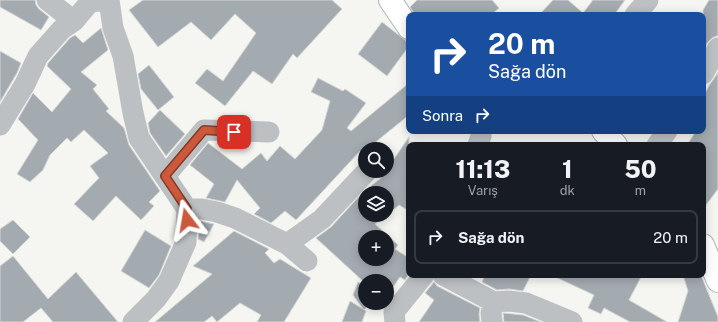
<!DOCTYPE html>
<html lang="tr">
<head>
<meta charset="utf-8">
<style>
	body { margin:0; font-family:"Public Sans",sans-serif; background:#20242c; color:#f1f3f6; height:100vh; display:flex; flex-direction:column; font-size:15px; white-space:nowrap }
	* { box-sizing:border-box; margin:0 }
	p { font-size:13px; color:#9ea1a6 }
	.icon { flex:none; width:22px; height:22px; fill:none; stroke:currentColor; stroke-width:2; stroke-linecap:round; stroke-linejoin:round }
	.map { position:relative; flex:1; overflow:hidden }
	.drawer { position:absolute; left:406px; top:142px; width:300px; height:136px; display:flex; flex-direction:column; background:#171b24; border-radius:8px; box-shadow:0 2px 10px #0003 }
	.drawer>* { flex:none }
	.hud { position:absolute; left:406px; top:12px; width:300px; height:122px; border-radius:8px; box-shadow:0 2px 10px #0003; background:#1a4fa0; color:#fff; overflow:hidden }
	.controls { position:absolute; left:358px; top:142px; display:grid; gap:8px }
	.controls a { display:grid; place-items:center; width:36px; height:36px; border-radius:50%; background:#171b24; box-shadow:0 2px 10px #0003; font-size:20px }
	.pin { position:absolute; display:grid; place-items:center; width:34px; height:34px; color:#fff; margin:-17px; border-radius:8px; box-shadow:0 2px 6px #0006 }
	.me { position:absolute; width:44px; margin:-22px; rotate:346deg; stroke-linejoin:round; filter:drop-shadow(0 0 3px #0008) }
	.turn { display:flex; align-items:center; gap:14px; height:84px; padding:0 16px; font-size:18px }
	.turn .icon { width:52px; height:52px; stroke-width:2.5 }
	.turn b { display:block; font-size:28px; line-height:34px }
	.then { display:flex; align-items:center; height:38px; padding:0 16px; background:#0003; gap:8px; font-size:15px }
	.eta { display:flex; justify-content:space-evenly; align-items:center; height:68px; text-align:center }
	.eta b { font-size:24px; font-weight:800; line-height:28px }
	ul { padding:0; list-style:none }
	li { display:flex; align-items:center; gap:12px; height:54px; margin:0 8px 6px; padding:0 8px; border:2px solid #363941; border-radius:8px }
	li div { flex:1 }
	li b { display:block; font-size:15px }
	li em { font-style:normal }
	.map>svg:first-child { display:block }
	.building { fill:#a4abb0; stroke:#d6d6d4; fill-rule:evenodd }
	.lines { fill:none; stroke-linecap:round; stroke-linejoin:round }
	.secondary-casing { stroke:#afb4b7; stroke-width:24 }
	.street { stroke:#bcc0c3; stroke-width:21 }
	.secondary { stroke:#fff; stroke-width:22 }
	.route-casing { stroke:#853a26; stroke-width:10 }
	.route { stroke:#cc593b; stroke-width:7 }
</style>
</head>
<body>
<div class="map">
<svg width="718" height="322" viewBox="0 0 718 322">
	<rect width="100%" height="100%" fill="#f5f5f2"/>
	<!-- building -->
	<path class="building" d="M 0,0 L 35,0 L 36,5 L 39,9 L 49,17 L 41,30 L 0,7 Z
		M 143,0 L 332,0 L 342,9 L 297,58 L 293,54 L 272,84 L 253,71 L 225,106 L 195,83 L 207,69 L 223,81 L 256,33 L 235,14 L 211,40 L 191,22 L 158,47 L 129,10 Z
		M 417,0 L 492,0 L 499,8 L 491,15 L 415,15 L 410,7 Z
		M 553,0 L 568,0 L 583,13 L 593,0 L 625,0 L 614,15 L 539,15 Z
		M 709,0 L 718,0 L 718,35 L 717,36 L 712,38 L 708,42 L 703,50 L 703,10 Z
		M 382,22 L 409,43 L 409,46 L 387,76 L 358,54 Z
		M 101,28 L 108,50 L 81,72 L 97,85 L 93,89 L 109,109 L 106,111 L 124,128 L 129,145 L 160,191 L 149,202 L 154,206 L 141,220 L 116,196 L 93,221 L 74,204 L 99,178 L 90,166 L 108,153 L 84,130 L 71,142 L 67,138 L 50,155 L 43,170 L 30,182 L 17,174 L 38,140 L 18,119 L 33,93 L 52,112 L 71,89 L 47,66 L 48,63 L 70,38 L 75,35 L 83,43 Z
		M 0,51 L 21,63 L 17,73 L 0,102 Z
		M 149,65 L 174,97 L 158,110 L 141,89 L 138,74 Z
		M 718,72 L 718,189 L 703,209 L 703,145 L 687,145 L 696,131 L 703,131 L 703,97 L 710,84 L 713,80 Z
		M 318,78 L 343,91 L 345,89 L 366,103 L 347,128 L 351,131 L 409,83 L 409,115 L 367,149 L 365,149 L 365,150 L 361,153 L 360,151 L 296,220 L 285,211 L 271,223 L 254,214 L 260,208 L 237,180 L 225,202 L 206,198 L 214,184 L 190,165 L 208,143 L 242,169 L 261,153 L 267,161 L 280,146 L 295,159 L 322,130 L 330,101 L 311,92 Z
		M 160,110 L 185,134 L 166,156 L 150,133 L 148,123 Z
		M 409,137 L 409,211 L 399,205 L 387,215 L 387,193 L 365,193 L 365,215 L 387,215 L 375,224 L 398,245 L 395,249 L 409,258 L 409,274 L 405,280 L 400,277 L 391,290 L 387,288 L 387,281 L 365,281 L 365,283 L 316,238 L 331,227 L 364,191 L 380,179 L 386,171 L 387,171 L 387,169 ZM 365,237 L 387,237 L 387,259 L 365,259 Z
		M 13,220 L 30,237 L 13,254 L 0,241 L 0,229 Z
		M 200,221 L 214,224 L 204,242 L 198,239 L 199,224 Z
		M 145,230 L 171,246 L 159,275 L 149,288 L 121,271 Z
		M 234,231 L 269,249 L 265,253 L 274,263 L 280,259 L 311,278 L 284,322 L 257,322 L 261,315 L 240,303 L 217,322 L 212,316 L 204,322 L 155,322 L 212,274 L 193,266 Z
		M 13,256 L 48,299 L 76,272 L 118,322 L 53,322 L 41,308 L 23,322 L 0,322 L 0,266 Z
		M 485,275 L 531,275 L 523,291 L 509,289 L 497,290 L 482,282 Z
		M 551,275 L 642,275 L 629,300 L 667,322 L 630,322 L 604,308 L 601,314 L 588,308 L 594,295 Z
		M 683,275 L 701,275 L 718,317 L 718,322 L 678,322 L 688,291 Z
		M 358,282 L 365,286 L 365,303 L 370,303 L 364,310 L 353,295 Z
		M 434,282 L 437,286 L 480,308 L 479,314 L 480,322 L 419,322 L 434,300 L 425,293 Z
		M 350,301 L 366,311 L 362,322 L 342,322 Z
		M 503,313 L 523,315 L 541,322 L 504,322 Z"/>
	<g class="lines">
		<!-- secondary casing -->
		<g class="secondary-casing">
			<path id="secondary" d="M 390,0 L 409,28
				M 603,131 L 616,145
				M 703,245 L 718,281"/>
		</g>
		<!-- street -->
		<path class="street" d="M 47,0 L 74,21 L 90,2 L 109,0
			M 109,0 L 113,28 L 123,56 L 133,113 L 139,138 L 187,209 L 186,242 L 169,281 L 156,299 L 133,322
			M 635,15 L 648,0
			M 703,74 L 718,48
			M 0,125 L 25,84 L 38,56 L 62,29 L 74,21
			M 478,145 L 481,136 L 481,131
			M 657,145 L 667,131
			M 165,176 L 204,130 L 269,132
			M 187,209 L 202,209 L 217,212 L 235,218 L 287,244 L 307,261
			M 287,244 L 322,219 L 367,171
			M 443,275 L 494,302 L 491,313 L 492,322
			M 494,302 L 508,301 L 526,303 L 572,322
			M 395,322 L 394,312 L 424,275"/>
		<!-- secondary -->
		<use href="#secondary" class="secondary"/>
	</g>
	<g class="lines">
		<!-- route casing -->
		<g class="route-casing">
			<path id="route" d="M 187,220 L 187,209 L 165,176 L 204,130 L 234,132"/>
		</g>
		<!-- route -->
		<use href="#route" class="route"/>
	</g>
</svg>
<div class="controls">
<a><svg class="icon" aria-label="search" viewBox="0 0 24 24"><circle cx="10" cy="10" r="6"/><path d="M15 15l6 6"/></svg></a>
<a><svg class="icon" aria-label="layers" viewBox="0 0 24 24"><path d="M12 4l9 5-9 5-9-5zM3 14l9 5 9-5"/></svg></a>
<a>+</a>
<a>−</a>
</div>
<div class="pin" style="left:234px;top:132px;background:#d93025"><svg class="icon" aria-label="arrive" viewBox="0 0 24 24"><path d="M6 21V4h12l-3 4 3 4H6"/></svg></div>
<svg class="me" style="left:187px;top:220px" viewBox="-20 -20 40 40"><path d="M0-17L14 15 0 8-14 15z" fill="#cc593b" stroke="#fff" stroke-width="4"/></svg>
<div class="hud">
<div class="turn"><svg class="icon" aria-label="right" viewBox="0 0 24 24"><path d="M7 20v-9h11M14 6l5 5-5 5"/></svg><div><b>20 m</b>Sağa dön</div></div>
<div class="then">Sonra<svg class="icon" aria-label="right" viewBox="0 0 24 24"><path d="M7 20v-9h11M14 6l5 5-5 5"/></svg></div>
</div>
<section class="drawer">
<div class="eta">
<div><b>11:13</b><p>Varış</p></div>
<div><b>1</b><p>dk</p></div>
<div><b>50</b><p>m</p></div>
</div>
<ul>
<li><svg class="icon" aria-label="right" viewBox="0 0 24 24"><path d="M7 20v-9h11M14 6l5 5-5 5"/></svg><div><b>Sağa dön</b></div><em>20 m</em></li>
</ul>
</section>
</div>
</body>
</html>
